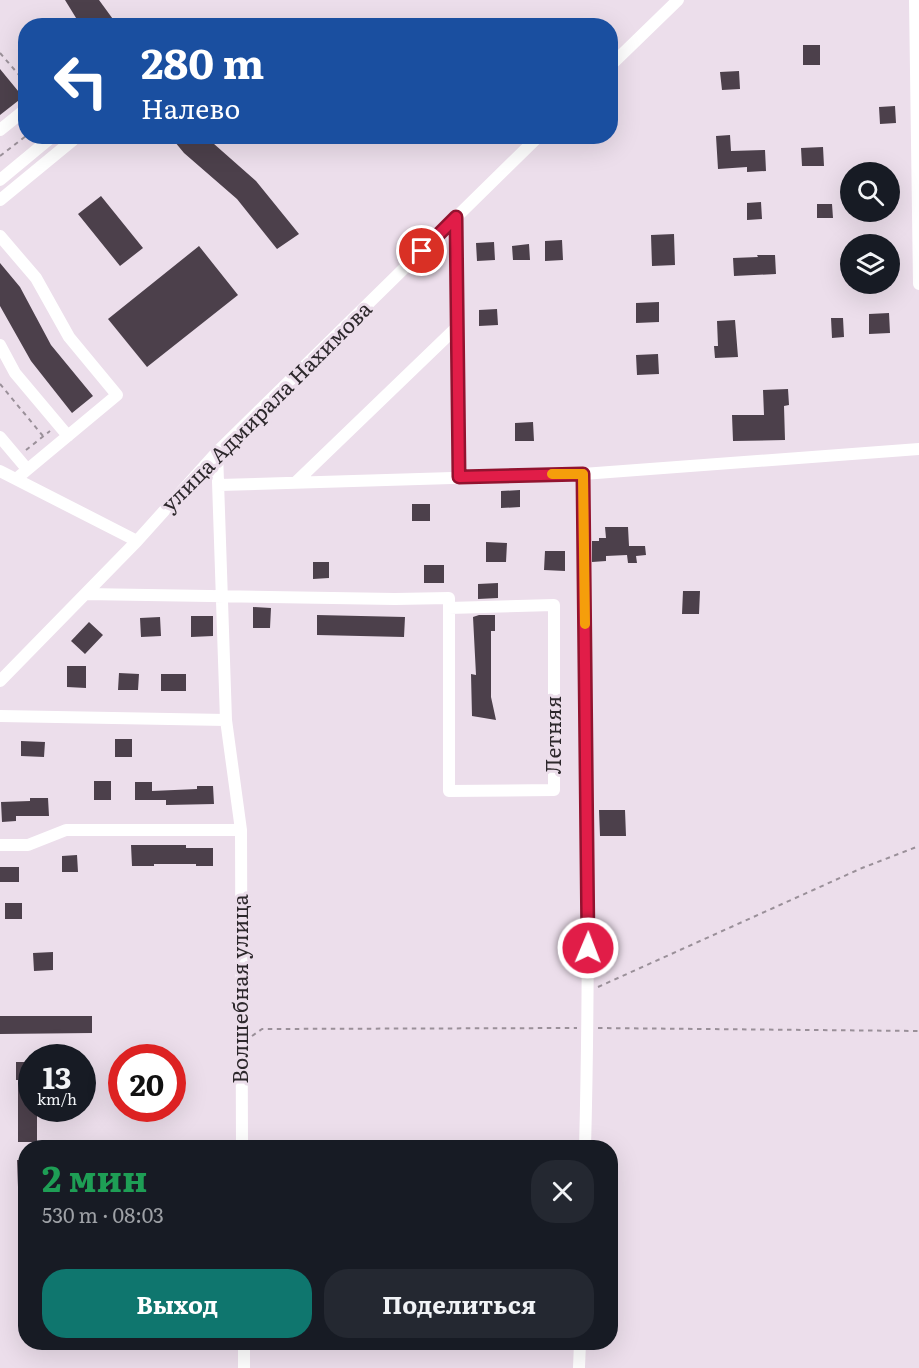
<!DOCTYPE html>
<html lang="ru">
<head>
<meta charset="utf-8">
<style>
	body { margin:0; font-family:Literata,serif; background:#242831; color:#f1f3f6; height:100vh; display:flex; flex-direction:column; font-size:22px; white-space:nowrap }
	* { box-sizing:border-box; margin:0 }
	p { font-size:20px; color:#9ea1a6 }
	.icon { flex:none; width:33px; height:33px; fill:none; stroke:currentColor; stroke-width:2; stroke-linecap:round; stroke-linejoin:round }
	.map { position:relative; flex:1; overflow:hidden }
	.drawer { position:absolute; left:18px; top:1140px; width:600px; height:210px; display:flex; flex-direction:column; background:#171b24; border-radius:24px; box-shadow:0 6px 24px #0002 }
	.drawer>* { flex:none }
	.banner { position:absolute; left:18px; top:18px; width:600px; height:126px; border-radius:24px; box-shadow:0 6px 24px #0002; background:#1a4fa0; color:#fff; overflow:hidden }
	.buttons { position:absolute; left:840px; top:162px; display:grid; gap:12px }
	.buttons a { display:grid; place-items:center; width:60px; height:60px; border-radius:50%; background:#171b24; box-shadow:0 6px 24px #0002; font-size:30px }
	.speed { position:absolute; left:18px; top:1044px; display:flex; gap:12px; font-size:30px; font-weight:700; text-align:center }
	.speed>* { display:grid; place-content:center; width:78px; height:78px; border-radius:50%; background:#171b24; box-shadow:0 6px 24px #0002; line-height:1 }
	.speed small { font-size:15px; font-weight:400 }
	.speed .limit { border:9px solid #d22; background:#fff; color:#111 }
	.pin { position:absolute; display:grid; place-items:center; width:51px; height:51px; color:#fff; margin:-26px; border:3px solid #fff; border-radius:50%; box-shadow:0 2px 6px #0007 }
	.me { position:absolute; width:66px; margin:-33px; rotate:1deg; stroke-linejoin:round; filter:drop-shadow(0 0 4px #0008) }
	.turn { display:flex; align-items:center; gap:21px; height:126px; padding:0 24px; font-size:27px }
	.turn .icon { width:78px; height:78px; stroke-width:2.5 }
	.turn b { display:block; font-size:42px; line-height:51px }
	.round { display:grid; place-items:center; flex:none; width:63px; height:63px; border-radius:24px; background:#242831 }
	.overview { display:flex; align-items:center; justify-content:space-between; height:102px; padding:0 24px }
	h1 { font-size:36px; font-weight:700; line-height:45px; color:#1e9e55 }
	.primary-button { display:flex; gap:12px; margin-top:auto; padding:12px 24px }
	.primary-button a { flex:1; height:69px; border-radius:24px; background:#0f766e; color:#fff; font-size:24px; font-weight:700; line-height:69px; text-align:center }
	.primary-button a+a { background:#242831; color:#f1f3f6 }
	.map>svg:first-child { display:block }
	.building { fill:#4c404b }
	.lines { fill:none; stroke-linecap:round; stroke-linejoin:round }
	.path { stroke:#9a9099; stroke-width:2; stroke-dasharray:4.5 4.5; stroke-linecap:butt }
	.minor { stroke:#fff; stroke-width:12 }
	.route-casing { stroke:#92132f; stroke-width:15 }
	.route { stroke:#e11d48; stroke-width:10 }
	.slow { stroke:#f59e0b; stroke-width:10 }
	.labels { text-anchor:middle; stroke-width:6; stroke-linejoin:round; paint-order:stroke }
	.street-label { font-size:21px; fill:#2d282c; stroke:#ecdeeb }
</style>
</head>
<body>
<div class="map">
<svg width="919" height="1368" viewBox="0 0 919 1368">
	<rect width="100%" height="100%" fill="#ecdeeb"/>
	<!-- building -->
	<path class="building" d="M 65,0 L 99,0 L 118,26 L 81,26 Z
		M 803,45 L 820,45 L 820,65 L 803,65 Z
		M 0,69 L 23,97 L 0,115 Z
		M 739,71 L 740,89 L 722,90 L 720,72 Z
		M 895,106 L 896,123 L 880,124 L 879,107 Z
		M 730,135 L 731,151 L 765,150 L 766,171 L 747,172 L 747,167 L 718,169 L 716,136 Z
		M 170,136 L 205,136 L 256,181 L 299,234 L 277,249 L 237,199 L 184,153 Z
		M 823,147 L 824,166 L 802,166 L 801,148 Z
		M 101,196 L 143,248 L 120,266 L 78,214 Z
		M 761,202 L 762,219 L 747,220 L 747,203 Z
		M 817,204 L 832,204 L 833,218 L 817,218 Z
		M 674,234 L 675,265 L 652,266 L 651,235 Z
		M 562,240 L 563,260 L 545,261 L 545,241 Z
		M 494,242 L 495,260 L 477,261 L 476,243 Z
		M 529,244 L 530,260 L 513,260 L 512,246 Z
		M 199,246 L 238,295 L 147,367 L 108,319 Z
		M 757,255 L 775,255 L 776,274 L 734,276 L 733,258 L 758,257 Z
		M 0,263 L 20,287 L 51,345 L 93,396 L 72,413 L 31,361 L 0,306 Z
		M 659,302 L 659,322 L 636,323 L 636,303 Z
		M 497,309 L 498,325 L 479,326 L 479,310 Z
		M 889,313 L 890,333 L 869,334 L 869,314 Z
		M 831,318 L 843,318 L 844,337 L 832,338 Z
		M 735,320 L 738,357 L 715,358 L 714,346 L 718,346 L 717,321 Z
		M 658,354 L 659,374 L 637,375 L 636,355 Z
		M 788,389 L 789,405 L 784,406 L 785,440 L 733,441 L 732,415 L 764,415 L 763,390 Z
		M 533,422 L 534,441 L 515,441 L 515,423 Z
		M 520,490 L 520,507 L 501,508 L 501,491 Z
		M 412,504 L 430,504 L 430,521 L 412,521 Z
		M 605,527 L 628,527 L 629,546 L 645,546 L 646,555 L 636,556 L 637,563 L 628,563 L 627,555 L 606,556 L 606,561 L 592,562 L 592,541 L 599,541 L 599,538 L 606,538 Z
		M 486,542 L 507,543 L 506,562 L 486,562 Z
		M 545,551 L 565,551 L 565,571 L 544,570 Z
		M 313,562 L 329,562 L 329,578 L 313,579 Z
		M 424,565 L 444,565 L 444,583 L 424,583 Z
		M 498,583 L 498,598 L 478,599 L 478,584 Z
		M 683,591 L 700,591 L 699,614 L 682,614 Z
		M 253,607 L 271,608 L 270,628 L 253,628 Z
		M 317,615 L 405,617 L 404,637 L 317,635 Z
		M 479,615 L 495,615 L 495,631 L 491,631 L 491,697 L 496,720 L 472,716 L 471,674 L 476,675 L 473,617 Z
		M 191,616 L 213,616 L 213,636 L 191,637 Z
		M 160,617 L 161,636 L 141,637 L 140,618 Z
		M 89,622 L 103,635 L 85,654 L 71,641 Z
		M 67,666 L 86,666 L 86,688 L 67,687 Z
		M 119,673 L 139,674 L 138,690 L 118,690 Z
		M 161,674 L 186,674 L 186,691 L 161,691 Z
		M 115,739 L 132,739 L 132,757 L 115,757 Z
		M 21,741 L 45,742 L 44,757 L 21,756 Z
		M 94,781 L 111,781 L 111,800 L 94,800 Z
		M 135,782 L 152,782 L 152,791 L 197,789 L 197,786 L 213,786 L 214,804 L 166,805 L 166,800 L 135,800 Z
		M 30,798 L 48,798 L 49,816 L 16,816 L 16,821 L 2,822 L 1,802 L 30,801 Z
		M 599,810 L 625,810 L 626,836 L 600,836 Z
		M 131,845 L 186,845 L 186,848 L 213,848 L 213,866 L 196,866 L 196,864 L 154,864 L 154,866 L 132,866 Z
		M 77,855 L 78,872 L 62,872 L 62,856 Z
		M 0,867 L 19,867 L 19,882 L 0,882 Z
		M 5,903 L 22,903 L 22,919 L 5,919 Z
		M 53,952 L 53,970 L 34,971 L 33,953 Z
		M 0,1016 L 92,1016 L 92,1033 L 0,1034 Z
		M 16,1062 L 32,1062 L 32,1108 L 37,1108 L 37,1142 L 18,1142 L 18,1080 L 16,1080 Z
		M 17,1160 L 26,1160 L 26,1187 L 18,1187 Z"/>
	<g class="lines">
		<!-- path -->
		<path class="path" d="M 0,53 L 26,83
			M 0,156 L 26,136
			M 0,384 L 43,436
			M 26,450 L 50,431
			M 598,987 L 862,868 L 919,846
			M 598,1028 L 919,1031
			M 252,1036 L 262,1029 L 577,1028"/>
		<!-- minor -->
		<path class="minor" d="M 915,0 L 919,284
			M 610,66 L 678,0
			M 0,130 L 26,109
			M 0,180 L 53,136
			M 0,200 L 73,140
			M 456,217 L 460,477
			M 0,236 L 36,278 L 69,337 L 117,395 L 16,479
			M 0,345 L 15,373 L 68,436
			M 0,437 L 27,469
			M 217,452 L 226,720 L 241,830 L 242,1148
			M 0,471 L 137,541
			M 583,474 C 586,698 591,923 585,1148
			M 296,482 L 458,326
			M 219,485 L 583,474 L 919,449
			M 85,594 L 395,599 L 449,598 L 449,791 L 554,790 L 554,605 L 449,608
			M 0,681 L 137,541 L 217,452 L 539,136
			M 0,716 L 226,720
			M 0,845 L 28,845 L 66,830 L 241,830
			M 244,1342 L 244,1368
			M 579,1368 L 580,1342"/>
	</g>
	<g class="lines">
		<!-- route casing -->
		<g class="route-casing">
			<path id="route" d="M 422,251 L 456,217 L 459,477 L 583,474 L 588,948"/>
		</g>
		<!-- route -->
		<use href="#route" class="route"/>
		<!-- slow -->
		<path class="slow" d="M 552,474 L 583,474 L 585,624"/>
	</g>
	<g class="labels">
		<!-- street labels -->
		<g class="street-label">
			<text transform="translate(267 407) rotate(-45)" y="7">улица Адмирала Нахимова</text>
			<text transform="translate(554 735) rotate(-90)" y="7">Летняя</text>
			<text transform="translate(241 989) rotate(-90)" y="7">Волшебная улица</text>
		</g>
	</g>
</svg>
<div class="buttons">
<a><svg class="icon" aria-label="search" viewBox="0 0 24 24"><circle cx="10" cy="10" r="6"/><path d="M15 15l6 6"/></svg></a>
<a><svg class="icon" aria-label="layers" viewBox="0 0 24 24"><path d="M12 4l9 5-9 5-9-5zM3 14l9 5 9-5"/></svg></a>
</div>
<div class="speed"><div>13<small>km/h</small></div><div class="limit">20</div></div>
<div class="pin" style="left:422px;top:251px;background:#d93025"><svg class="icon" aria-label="arrive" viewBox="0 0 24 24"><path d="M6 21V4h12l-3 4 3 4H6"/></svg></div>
<svg class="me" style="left:588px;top:948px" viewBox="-20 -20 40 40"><circle r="17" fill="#e11d48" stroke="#fff" stroke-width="3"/><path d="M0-11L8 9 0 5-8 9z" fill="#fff"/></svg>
<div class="banner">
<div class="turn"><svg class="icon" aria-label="left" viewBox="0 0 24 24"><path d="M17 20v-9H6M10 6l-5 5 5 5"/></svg><div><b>280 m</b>Налево</div></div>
</div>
<section class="drawer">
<div class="overview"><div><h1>2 мин</h1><p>530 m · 08:03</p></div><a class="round"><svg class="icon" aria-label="close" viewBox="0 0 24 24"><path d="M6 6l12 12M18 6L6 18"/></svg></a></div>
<div class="primary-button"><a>Выход</a><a>Поделиться</a></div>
</section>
</div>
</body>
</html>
